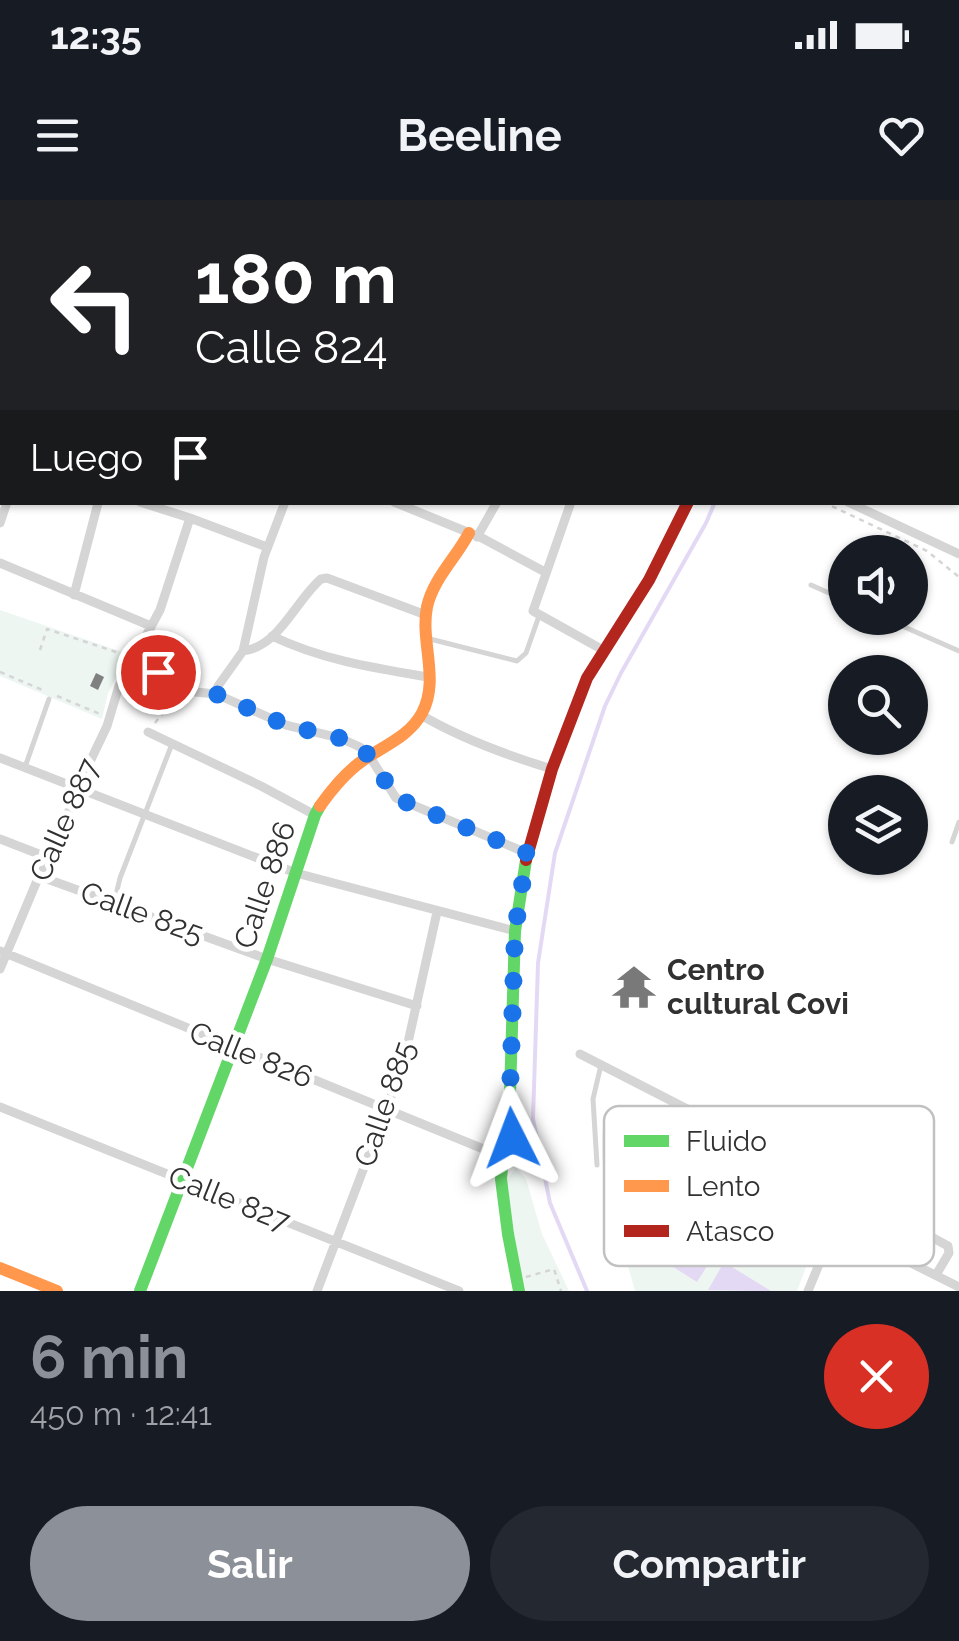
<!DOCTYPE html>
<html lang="es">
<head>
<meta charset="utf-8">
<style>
	body { margin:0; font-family:Raleway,sans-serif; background:#242831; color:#f1f3f6; height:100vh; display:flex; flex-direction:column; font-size:38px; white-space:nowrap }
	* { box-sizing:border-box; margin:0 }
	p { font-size:32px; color:#9ea1a6 }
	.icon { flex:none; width:55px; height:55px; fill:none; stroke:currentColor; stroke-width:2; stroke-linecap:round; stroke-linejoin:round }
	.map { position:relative; height:1091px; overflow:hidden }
	.panel { display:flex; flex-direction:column; background:#171b24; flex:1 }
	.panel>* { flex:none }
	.top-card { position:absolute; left:0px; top:0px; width:960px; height:305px; box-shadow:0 2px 8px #0004; background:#202124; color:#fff; overflow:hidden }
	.tools { position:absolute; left:828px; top:335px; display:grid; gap:20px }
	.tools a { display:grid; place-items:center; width:100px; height:100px; border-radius:50%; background:#171b24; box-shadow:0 2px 8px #0004; font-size:50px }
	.pin { position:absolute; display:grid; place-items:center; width:85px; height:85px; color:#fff; margin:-42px; border:5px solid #fff; border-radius:50%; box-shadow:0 2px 10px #0007 }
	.me { position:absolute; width:110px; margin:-55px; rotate:357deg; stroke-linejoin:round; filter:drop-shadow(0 0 8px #0008) }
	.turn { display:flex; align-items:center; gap:35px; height:210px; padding:0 30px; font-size:45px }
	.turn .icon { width:130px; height:130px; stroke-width:2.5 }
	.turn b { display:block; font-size:70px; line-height:85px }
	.then { display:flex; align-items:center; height:95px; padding:0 30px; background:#0003; gap:20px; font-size:38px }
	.round { display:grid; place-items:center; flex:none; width:105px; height:105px; border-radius:52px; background:#242831 }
	.head { display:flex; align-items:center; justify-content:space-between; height:170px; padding:0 30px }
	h1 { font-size:60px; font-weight:700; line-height:75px; color:#8c9099 }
	.button { display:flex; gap:20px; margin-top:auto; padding:20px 30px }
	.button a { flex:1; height:115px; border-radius:60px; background:#8c9099; color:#fff; font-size:40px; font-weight:700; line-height:115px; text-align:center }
	.button a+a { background:#242831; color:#f1f3f6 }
	.status { display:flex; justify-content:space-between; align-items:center; height:70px; padding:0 50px; background:#171b24; direction:ltr }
	.status svg { height:28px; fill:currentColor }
	header { display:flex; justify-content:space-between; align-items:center; height:130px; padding:0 30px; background:#171b24; font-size:45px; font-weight:700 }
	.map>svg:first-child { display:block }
	.green { fill:#edf6f1 }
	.water { fill:#e4d9f4 }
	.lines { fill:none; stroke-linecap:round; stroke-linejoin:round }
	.stream { stroke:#e4d9f4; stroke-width:4 }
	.canal { stroke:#e4d9f4; stroke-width:11 }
	.building { fill:#808080 }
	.path { stroke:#d5d5d5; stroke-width:2.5; stroke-dasharray:5 5; stroke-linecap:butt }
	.lane { stroke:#d5d5d5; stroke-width:5 }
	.street { stroke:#d5d5d5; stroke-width:9 }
	.fast { stroke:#63d668; stroke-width:12 }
	.slow { stroke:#ff974d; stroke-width:12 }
	.jam { stroke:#b3261e; stroke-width:12 }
	.route { stroke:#1a73e8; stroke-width:18; stroke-dasharray:0 32.4 }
	.labels { text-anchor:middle; stroke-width:10; stroke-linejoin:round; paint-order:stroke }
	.street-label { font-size:30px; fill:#313131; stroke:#fff }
	.poi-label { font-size:30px; font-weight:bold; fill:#313131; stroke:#fff; text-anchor:start }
	.key { fill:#fff; stroke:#c1c1c1; stroke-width:2.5 }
	.key-label { font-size:28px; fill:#313131 }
</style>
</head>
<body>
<div class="status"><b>12:35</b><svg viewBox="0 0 49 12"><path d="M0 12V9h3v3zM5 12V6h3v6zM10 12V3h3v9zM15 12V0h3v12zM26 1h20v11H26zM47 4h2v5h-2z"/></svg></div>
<header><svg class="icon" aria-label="menu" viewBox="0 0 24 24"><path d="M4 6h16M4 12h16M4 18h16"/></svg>Beeline<svg class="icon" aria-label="heart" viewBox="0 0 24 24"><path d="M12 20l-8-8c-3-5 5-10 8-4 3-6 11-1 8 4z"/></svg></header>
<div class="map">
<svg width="959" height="1091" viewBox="0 0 959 1091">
	<rect width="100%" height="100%" fill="#fff"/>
	<!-- green -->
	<path class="green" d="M 0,410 L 128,454 L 108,493 L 102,519 L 0,476 Z
		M 603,925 L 819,1033 L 797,1091 L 635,1091 C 621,1039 596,978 603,925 Z
		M 516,967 L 526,979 L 542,1034 L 569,1091 L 526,1091 L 509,1030 L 505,983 Z"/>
	<!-- water -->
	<path class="water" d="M 668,1026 L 714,1055 L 697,1082 L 651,1053 Z
		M 724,1062 L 771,1091 L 770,1091 L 708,1090 Z"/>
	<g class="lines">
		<!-- stream -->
		<path class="stream" d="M 752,2 L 752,0
			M 587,1091 L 550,1003 L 533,919 L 538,763 L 555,653 L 605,506 L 621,473 L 706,323 L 715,302"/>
		<!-- canal -->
		<path class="canal" d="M 29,0 L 36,2"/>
	</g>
	<!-- building -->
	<path class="building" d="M 96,473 L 104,477 L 98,490 L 90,486 Z"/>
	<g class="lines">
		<!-- path -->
		<path class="path" d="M 85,0 L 88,2
			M 823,302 L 927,351 L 959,377
			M 40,450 L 47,429 L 122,454
			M 0,472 L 45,491
			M 57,496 L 100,514
			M 155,523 L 178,494
			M 526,1077 L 554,1069 L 561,1091"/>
		<!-- lane -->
		<path class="lane" d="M 958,96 L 959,97
			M 811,385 L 845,400
			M 884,418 L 959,451
			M 430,439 L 517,461 L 526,453 L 539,416
			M 25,567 L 49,499
			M 952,642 L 959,622
			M 114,703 L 120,678 L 172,544
			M 597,965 L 593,899 L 601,865"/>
		<!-- street -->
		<path class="street" d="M 127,0 L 133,2
			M 394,0 L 400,2
			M 230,2 L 231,0
			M 414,2 L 415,0
			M 657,2 L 658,0
			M 689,2 L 689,0
			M 958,192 L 959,193
			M 140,302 L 190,318 L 267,347
			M 394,302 L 482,338 L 545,372
			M 571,302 L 533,411 L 603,450
			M 848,302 L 959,354
			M 0,323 L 7,302
			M 477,337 L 497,302
			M 0,363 L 151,426
			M 74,395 L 98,303
			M 272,436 C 322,460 374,468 428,477
			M 243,451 L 264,357 L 285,302
			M 133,458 L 195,492 L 216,494 L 286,525 L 340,538 L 360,547 L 370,557 L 396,598 L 527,653
			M 216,494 L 218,486 L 243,451 C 279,447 296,400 321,379 L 327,378 L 426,415
			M 421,515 C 462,539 506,555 552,569
			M 148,532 L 261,586 L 315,615
			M 0,558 L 296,673 L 515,731
			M 0,639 L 49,658
			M 39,676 L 267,759 L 417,806
			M 0,751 L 503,957
			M 0,769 L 39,676 L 55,648 L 78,587 L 107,526 L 119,486 L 160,410 L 190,318
			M 580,854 L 849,992 L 948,1046 L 949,1053 L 936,1075
			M 0,907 L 459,1091
			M 835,1025 L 959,1087
			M 317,1091 L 403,865 L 437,712
			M 808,1091 L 849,992"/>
		<!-- fast -->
		<path class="fast" d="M 140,1091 L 267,759 L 315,615 L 320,606
			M 519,1091 L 508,1034 L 501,979 L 503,957 L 512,937 L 510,893 L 515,731 L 526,660"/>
		<!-- slow -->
		<path class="slow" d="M 320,606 C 332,589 345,573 362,561 C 383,546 409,537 422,513 C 440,480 420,442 427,407 C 433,379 456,358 469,333
			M 0,1068 L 57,1091"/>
		<!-- jam -->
		<path class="jam" d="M 526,660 L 552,569 L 587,478 L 649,380 L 688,302"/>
	</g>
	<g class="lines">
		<!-- route -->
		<path class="route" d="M 158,472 L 194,492 L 216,494 L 286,525 L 340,538 L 360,547 L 370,557 L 396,598 L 527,653 L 515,731 L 510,893 L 512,938"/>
	</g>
	<!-- icons -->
	<defs>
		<g id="temple-bare" transform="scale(3.45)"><path d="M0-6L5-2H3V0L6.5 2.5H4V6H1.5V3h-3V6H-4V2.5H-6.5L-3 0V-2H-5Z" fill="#797979" stroke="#fff" stroke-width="2.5" paint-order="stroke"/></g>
	</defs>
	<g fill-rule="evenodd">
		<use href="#temple-bare" x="634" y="787"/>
	</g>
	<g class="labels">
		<!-- street labels -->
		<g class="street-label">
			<text transform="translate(65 620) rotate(-66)" y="10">Calle 887</text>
			<text transform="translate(265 685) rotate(-71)" y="10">Calle 886</text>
			<text transform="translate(142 713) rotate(20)" y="10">Calle 825</text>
			<text transform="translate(251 855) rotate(22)" y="10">Calle 826</text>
			<text transform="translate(385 904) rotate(-71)" y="10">Calle 885</text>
			<text transform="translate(229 999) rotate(22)" y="10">Calle 827</text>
		</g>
		<!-- poi labels -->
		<g class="poi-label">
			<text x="667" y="780">Centro<tspan x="667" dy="34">cultural Covi</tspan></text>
		</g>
	</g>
	<!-- legend -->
	<rect x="604" y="906" width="330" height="160" rx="15" class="key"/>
	<rect x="624" y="935" width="45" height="12" fill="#63d668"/>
	<rect x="624" y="980" width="45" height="12" fill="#ff974d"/>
	<rect x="624" y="1025" width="45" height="12" fill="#b3261e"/>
	<g class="key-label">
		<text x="686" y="951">Fluido</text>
		<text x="686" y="996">Lento</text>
		<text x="686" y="1041">Atasco</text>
	</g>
</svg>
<div class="tools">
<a><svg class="icon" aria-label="sound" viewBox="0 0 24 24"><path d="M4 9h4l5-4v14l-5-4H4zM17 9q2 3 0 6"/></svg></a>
<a><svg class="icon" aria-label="search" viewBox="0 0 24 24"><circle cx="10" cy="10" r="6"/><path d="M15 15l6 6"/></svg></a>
<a><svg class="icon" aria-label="layers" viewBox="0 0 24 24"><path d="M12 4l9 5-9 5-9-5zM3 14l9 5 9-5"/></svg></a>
</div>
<div class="pin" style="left:158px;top:472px;background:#d93025"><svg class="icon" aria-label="arrive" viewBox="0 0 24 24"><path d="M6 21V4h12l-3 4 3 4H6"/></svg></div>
<svg class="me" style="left:512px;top:938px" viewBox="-20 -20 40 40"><path d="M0-17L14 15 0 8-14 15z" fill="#1a73e8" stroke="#fff" stroke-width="4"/></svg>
<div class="top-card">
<div class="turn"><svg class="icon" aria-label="left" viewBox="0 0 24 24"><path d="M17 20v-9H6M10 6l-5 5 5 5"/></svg><div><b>180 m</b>Calle 824</div></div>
<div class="then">Luego<svg class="icon" aria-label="arrive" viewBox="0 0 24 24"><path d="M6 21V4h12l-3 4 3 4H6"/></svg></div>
</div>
</div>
<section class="panel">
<div class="head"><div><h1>6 min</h1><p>450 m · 12:41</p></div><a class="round" style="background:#d93025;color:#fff"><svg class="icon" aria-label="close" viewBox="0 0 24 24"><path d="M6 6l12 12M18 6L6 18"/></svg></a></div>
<div class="button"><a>Salir</a><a>Compartir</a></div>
</section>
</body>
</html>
